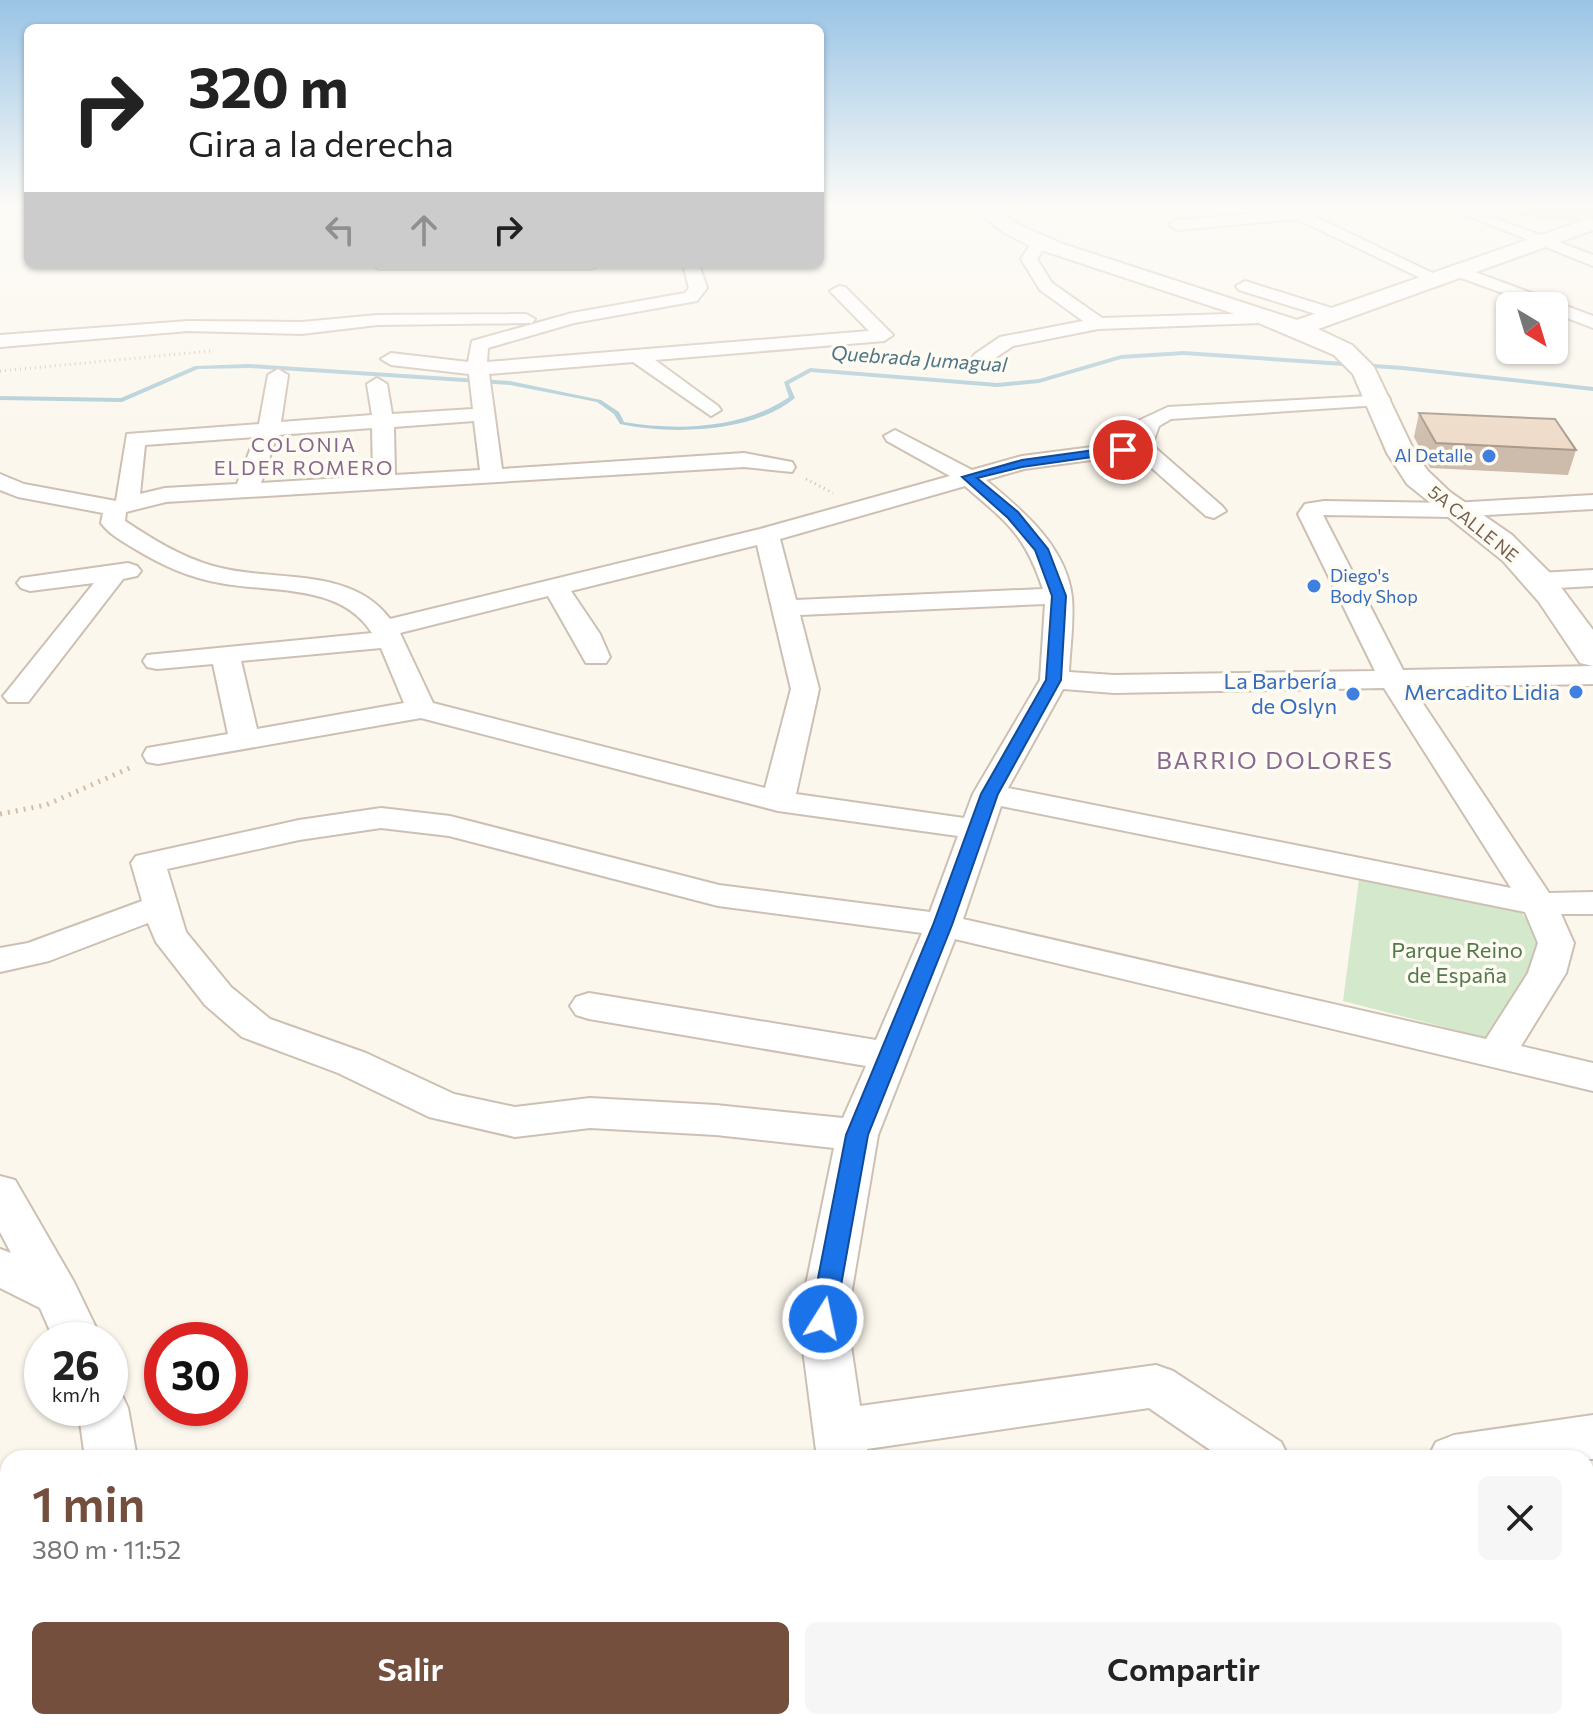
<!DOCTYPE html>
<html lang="es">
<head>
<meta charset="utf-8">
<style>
	body { margin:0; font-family:Commissioner,sans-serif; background:#f6f6f6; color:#222; height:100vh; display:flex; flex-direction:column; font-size:30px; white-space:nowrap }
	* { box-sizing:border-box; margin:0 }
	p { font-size:26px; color:#767676 }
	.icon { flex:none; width:44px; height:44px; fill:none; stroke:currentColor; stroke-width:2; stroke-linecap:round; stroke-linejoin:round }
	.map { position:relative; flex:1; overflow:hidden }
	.drawer { position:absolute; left:0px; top:1450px; width:1594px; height:280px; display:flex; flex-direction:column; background:#fff; border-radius:24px 24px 0 0; box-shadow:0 2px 6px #0004 }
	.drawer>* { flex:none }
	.top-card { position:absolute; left:24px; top:24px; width:800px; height:244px; border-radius:12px; box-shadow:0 2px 6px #0004; background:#fff; color:#222; overflow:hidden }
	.needle { width:52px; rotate:142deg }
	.fabs { position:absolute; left:1496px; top:292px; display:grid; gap:16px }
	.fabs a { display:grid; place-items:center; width:72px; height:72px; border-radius:12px; background:#fff; box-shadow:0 2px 6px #0004; font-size:40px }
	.speed { position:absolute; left:24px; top:1322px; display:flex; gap:16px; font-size:40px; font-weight:700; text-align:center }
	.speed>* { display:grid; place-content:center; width:104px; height:104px; border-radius:50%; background:#fff; box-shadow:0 2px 6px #0004; line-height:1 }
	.speed small { font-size:20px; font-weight:400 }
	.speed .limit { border:12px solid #d22; background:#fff; color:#111 }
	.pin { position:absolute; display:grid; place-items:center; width:68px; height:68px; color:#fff; margin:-34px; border:4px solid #fff; border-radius:50%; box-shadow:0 2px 8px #0007 }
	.me { position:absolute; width:88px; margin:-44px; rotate:10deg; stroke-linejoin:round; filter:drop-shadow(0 0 6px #0008) }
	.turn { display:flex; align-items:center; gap:28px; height:168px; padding:0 32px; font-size:36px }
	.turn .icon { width:104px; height:104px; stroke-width:2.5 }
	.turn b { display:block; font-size:56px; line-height:68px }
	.lanes { display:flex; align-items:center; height:76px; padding:0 32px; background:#0003; justify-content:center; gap:40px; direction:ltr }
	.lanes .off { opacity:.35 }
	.round { display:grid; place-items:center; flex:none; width:84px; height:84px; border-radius:12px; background:#f6f6f6 }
	.summary { display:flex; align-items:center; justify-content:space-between; height:136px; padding:0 32px }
	h1 { font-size:48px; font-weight:600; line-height:60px; color:#744f3d }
	.button { display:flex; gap:16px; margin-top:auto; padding:16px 32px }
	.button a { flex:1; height:92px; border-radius:12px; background:#744f3d; color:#fff; font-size:32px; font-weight:600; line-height:92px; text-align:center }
	.button a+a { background:#f6f6f6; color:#222 }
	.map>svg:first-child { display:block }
	.green { fill:#d4e8cc }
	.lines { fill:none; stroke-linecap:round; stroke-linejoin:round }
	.stream { fill:#a9c9d4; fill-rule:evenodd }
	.street-casing { stroke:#cdc0b3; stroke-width:4 }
	.secondary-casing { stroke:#cfc1b1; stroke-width:4 }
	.primary-casing { stroke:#d8d3ce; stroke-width:4 }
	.path-far1 { stroke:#d3bea9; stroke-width:3; stroke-dasharray:1 4; stroke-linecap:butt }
	.path { stroke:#d3bea9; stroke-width:5; stroke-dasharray:2 6; stroke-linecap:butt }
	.street { fill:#fff; fill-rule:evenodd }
	.secondary { fill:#fff; fill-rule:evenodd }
	.primary { fill:#f2e0ac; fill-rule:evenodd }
	.wall { fill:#cdbbab }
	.building { fill:#eedac7; stroke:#a7998b; stroke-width:2 }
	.route { fill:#1a73e8; stroke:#114b97; stroke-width:2 }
	.shop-dot { fill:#3f7fe0; stroke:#fefbf3; stroke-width:3 }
	.labels { text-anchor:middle; stroke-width:7; stroke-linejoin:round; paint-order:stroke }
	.far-shop-label { font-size:18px; fill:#366cbe; stroke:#fefbf3; text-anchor:end }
	.far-street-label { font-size:18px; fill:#756151; stroke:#fefbf3 }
	.far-water-label { font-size:20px; font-style:italic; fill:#4c7685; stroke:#fefbf3 }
	.far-neighbourhood-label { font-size:20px; letter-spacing:2px; fill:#87698f; stroke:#fefbf3 }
	.shop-label { font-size:22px; fill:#366cbe; stroke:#fefbf3; text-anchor:end }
	.park-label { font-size:22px; fill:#53794a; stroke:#fefbf3 }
	.neighbourhood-label { font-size:24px; letter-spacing:2px; fill:#87698f; stroke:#fefbf3 }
</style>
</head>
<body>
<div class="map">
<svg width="1593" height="1730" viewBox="0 0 1593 1730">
	<rect width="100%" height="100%" fill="#fbf7ed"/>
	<!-- green -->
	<path class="green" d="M 1359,879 L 1519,909 L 1543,943 L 1533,968 L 1490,1039 L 1343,1001 Z"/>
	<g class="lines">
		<!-- stream -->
		<path class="stream" d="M 1184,351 L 1403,366 L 1593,387 L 1593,391 L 1403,370 L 1184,355 L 1121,359 L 1039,383 L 997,387 L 811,372 L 789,384 L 795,398 C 753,433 672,435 620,424 L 614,414 L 597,402 L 510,385 L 249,368 L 198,369 L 122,402 L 0,400 L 0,396 L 121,398 L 195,366 L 249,364 L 510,381 L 601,400 L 619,412 L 624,422 C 677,431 743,429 789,397 L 784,382 L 810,368 L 997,383 L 1039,379 L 1121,355 Z"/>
		<!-- street casing -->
		<g class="street-casing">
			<path id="street" d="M 1279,208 L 1297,208 L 1445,279 L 1443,283 L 1431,283 L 1297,219 L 1177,230 L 1169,225 L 1177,220 L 1281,211 Z
				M 1449,208 L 1468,208 L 1593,255 L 1593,266 Z
				M 1039,238 L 1047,243 L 1037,259 L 1052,283 L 1102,318 L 1260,313 L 1269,318 L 1260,323 L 1098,329 L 1013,346 L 989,362 L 975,362 L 972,358 L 975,354 L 1000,337 L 1083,321 L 1040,290 L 1021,259 L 1033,240 Z
				M 371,264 L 600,264 L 592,269 L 379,269 Z
				M 683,264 L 699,264 L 707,288 L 697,301 L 574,323 L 488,348 L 487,362 L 869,331 L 830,291 L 839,286 L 845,287 L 893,335 L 884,341 L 655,360 L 718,406 L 721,410 L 711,416 L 633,362 L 489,374 L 502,469 L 744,453 L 792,462 L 795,467 L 792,472 L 744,467 L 166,502 L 126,512 L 125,521 C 152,539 181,557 213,566 C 271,583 350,565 390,619 L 760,529 L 950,476 L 887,441 L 884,436 L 895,430 L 972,470 L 1022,456 L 1131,442 L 1140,420 L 1168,407 L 1387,395 L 1390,399 L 1387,403 L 1380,405 L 1171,419 L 1159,426 L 1152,445 L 1222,506 L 1226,511 L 1214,518 L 1206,516 L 1136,454 L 1024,469 L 986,480 C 1022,510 1067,547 1072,598 C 1074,622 1070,648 1069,672 L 1114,675 L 1375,671 L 1298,514 L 1305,504 L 1324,501 L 1453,503 L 1593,495 L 1593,509 L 1453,517 L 1323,515 L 1403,670 L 1593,666 L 1593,684 L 1412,687 L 1549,893 L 1593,892 L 1593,914 L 1561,914 L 1574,943 L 1566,973 L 1521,1046 L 1593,1063 L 1593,1091 L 955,939 L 878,1135 L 847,1319 L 860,1406 L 1156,1365 L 1173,1371 L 1281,1442 L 1289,1458 L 1222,1458 L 1149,1408 L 867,1449 L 869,1458 L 817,1458 L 799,1319 L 834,1148 L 716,1135 L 590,1128 L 515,1137 L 429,1117 L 338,1073 L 242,1037 L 205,1005 L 156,942 L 148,923 L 49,961 L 0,972 L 0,948 L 28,943 L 142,901 L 131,863 L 136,856 L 299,820 L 381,808 L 450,816 L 719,885 L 930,912 L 958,836 L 778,811 L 421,718 L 158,764 L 147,762 L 143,755 L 147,748 L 228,734 L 213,664 L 157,669 L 147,667 L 143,661 L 147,655 L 372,633 C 340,583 272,593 220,583 C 190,578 161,565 135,549 C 123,542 109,534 101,523 L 103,513 L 18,497 L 0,490 L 0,474 L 24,484 L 116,501 L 127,434 L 259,424 L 268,375 L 278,369 L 288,375 L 281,422 L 372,415 L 367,384 L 377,378 L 387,384 L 392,414 L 473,409 L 469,374 L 391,365 L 381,359 L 391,353 L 468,362 L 472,341 L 572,313 L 685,293 L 689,288 ZM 474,421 L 480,470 L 395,475 L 394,427 ZM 372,428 L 373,476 L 261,483 L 277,435 ZM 255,437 L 237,484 L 165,488 L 140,494 L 145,445 ZM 965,486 C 1008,523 1025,535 1043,589 L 796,600 L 780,539 ZM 757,545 L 791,689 L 765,788 L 433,703 L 400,633 L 548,596 L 586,663 L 606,663 L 610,657 L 600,634 L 571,591 ZM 1045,604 L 1040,680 L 973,794 L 964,818 L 796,794 L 819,689 L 800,615 ZM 381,648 L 404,703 L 257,729 L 241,661 ZM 1384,688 L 1511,888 L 1008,788 L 1063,689 L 1114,693 ZM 1001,806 L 1525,912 L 1538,943 L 1528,973 L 1486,1039 L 963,919 ZM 381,828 L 449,836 L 718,906 L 922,933 L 876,1040 L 589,993 L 576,997 L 570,1006 L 576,1015 L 589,1019 L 866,1066 L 843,1118 L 716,1105 L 590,1098 L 515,1107 L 454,1094 L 366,1053 L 270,1019 L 231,987 L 186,932 L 167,869 L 299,840 Z
				M 1459,266 L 1593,316 L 1593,328 L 1554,313 L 1554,306 L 1538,306 L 1453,275 L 1451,271 Z
				M 1245,281 L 1341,311 L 1344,315 L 1335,320 L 1239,290 L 1236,286 Z
				M 526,314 L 535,319 L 532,323 L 377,325 L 302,334 L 188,331 L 0,347 L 0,335 L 188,321 L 302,322 L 377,315 Z
				M 128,563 L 137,566 L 141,571 L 137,576 L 123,579 L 28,702 L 8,702 L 3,696 L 8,690 L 94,583 L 30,591 L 21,588 L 17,583 L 21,578 Z
				M 1593,570 L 1593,586 L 1539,589 L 1526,581 L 1539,573 Z
				M 0,1176 L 15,1180 L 74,1282 L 102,1340 L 54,1340 L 40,1308 L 0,1288 L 0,1249 L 11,1253 L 0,1232 Z
				M 110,1389 L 121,1393 L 128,1408 L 137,1458 L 85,1458 L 78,1408 L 110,1408 Z
				M 1593,1415 L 1593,1459 L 1428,1458 L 1436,1442 L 1454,1435 Z
				M 8,1536 L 8,1586 L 0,1589 L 0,1537 Z
				M 823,1722 L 881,1722 L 882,1730 L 822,1730 Z"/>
		</g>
		<!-- secondary casing -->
		<g class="secondary-casing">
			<path id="secondary" d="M 974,208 L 995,208 L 1017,224 L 1063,244 L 1297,320 L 1593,217 L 1593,230 L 1318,329 L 1352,345 L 1374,367 L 1415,453 L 1428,471 L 1450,492 L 1512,535 L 1551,574 L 1593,630 L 1593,666 L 1580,663 L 1539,602 L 1503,561 L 1407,484 L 1387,453 L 1353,374 L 1334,355 L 1247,318 L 1032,247 L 1003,232 Z"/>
		</g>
		<!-- primary casing -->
		<g class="primary-casing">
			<path id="primary" d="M 1509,208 L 1593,208 L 1593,220 L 1519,214 Z"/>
		</g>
		<!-- path-far1 -->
		<path class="path-far1" d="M 0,371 L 211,351
			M 806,479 L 833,493"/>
		<!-- path -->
		<path class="path" d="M 0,814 L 46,805 L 132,767"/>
		<!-- street -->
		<use href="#street" class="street"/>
		<!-- secondary -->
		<use href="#secondary" class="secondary"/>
		<!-- primary -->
		<use href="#primary" class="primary"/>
	</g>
	<!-- wall -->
	<path class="wall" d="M 1419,413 L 1576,450 L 1568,475 L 1430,468 L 1414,437 Z"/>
	<!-- building -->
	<path class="building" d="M 1419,413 L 1555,419 L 1576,450 L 1436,443 Z"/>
	<!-- sky -->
	<linearGradient id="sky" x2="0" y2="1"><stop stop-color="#99c4e6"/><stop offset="0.46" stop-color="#fdfbf7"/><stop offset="1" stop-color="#fdfbf7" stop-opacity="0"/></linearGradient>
	<rect width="1593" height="450" fill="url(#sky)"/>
	<!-- route -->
	<path class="route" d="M 1123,446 L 1129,450 L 1127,452 L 1022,467 L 977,478 L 1018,512 L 1048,549 L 1066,596 L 1061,680 L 998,794 L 952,925 L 868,1135 L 835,1319 L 832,1327 L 823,1330 L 814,1327 L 810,1319 L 846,1135 L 933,925 L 981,794 L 1046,680 L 1052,596 L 1035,550 L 1008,518 L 962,477 L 1022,460 Z"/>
	<!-- markers -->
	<g class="shop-dot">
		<circle cx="1489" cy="456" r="8"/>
		<circle cx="1314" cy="586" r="8"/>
		<circle cx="1576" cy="692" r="8"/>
		<circle cx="1353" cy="694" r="8"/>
	</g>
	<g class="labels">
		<!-- far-shop labels -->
		<g class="far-shop-label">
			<text x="1473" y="462">Al Detalle</text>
			<text x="1330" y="582" text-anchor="start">Diego's<tspan x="1330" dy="21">Body Shop</tspan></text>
		</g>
		<!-- far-street labels -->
		<g class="far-street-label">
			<text transform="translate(1473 524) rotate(39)" y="6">5A CALLE NE</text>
		</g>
		<!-- far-water labels -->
		<g class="far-water-label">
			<text transform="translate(919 359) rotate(4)" y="7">Quebrada Jumagual</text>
		</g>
		<!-- far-neighbourhood labels -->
		<g class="far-neighbourhood-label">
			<text x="304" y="452">COLONIA<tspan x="304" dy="23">ELDER ROMERO</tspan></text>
		</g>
		<!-- shop labels -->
		<g class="shop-label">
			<text x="1337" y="689">La Barbería<tspan x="1337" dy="25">de Oslyn</tspan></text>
			<text x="1560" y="700">Mercadito Lidia</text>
		</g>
		<!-- park labels -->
		<g class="park-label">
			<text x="1457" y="958">Parque Reino<tspan x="1457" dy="25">de España</tspan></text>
		</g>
		<!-- neighbourhood labels -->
		<g class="neighbourhood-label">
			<text x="1275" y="769">BARRIO DOLORES</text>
		</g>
	</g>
</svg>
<div class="fabs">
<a><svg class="needle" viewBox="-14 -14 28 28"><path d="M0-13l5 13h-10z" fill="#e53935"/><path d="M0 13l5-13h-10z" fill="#767676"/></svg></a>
</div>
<div class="speed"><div>26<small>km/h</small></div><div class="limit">30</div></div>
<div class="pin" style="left:1123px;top:450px;background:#d93025"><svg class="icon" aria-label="arrive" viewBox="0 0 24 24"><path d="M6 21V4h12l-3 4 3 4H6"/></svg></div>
<svg class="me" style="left:823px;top:1319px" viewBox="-20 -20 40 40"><circle r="17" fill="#1a73e8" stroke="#fff" stroke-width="3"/><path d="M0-11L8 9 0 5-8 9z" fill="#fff"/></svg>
<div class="top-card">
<div class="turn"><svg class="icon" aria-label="right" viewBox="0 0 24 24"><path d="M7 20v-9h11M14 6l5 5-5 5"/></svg><div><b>320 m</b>Gira a la derecha</div></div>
<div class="lanes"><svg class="icon off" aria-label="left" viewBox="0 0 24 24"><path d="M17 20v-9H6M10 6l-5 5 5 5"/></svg><svg class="icon off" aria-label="ahead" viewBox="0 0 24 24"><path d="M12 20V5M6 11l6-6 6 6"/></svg><svg class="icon" aria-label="right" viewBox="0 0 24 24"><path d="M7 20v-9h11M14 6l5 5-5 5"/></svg></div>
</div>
<section class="drawer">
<div class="summary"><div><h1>1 min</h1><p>380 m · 11:52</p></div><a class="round"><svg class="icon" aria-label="close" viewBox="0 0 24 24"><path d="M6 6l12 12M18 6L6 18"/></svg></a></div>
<div class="button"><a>Salir</a><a>Compartir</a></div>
</section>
</div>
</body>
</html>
